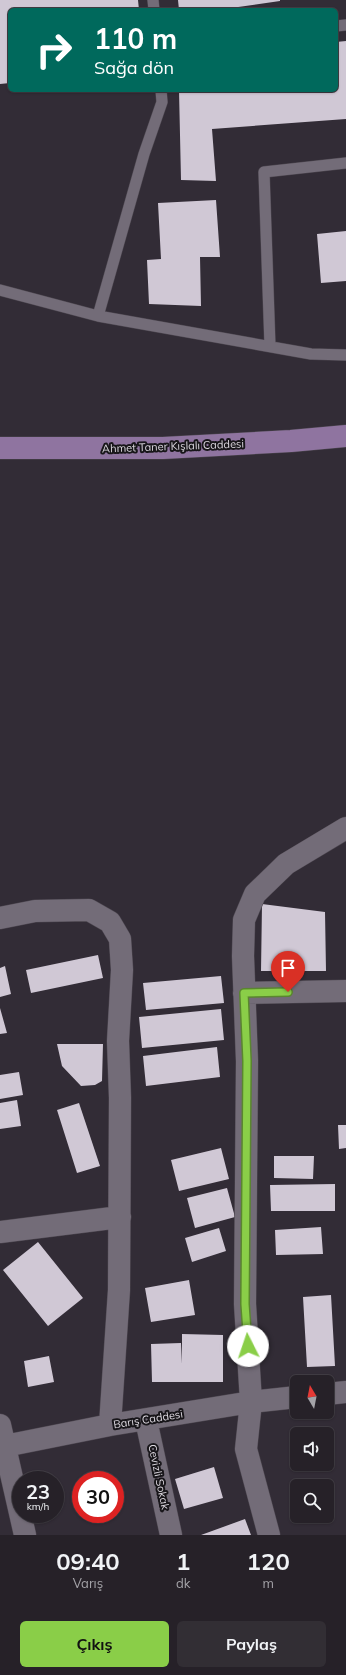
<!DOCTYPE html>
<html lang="tr">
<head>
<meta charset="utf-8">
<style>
	body { margin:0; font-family:Mulish,sans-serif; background:#322e34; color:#f1f3f6; height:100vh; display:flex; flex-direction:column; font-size:15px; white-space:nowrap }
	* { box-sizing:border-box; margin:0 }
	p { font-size:13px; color:#a4a3a8 }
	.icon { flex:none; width:22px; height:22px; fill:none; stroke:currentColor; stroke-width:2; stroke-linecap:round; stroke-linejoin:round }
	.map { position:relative; height:1535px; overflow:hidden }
	.panel { display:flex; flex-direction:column; background:#262128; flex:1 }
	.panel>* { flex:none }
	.hud { position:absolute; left:8px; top:8px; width:330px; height:84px; border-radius:6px; box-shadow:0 1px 3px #0004,0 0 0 1px #423e45; background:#00695c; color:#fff; overflow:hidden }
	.needle { width:26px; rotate:350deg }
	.controls { position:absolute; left:290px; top:1375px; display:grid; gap:8px }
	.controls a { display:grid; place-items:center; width:44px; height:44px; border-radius:6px; background:#262128; box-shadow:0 1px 3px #0004,0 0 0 1px #423e45; font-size:20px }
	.speed { position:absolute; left:12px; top:1471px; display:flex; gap:8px; font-size:20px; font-weight:700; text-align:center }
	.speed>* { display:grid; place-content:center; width:52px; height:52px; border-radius:50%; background:#262128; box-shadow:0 1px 3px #0004,0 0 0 1px #423e45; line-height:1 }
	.speed small { font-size:10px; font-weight:400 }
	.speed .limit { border:6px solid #d22; background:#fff; color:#111 }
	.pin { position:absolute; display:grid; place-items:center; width:34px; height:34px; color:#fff; margin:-41px -17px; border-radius:50% 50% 50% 0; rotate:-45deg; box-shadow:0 0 4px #0007 }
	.pin .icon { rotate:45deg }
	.me { position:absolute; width:44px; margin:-22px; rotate:356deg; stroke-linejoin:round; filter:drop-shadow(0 0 3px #0008) }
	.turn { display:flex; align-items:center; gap:14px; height:84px; padding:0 20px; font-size:18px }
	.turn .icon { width:52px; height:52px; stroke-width:2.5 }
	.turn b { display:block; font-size:28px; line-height:34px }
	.eta { display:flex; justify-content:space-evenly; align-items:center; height:68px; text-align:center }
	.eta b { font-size:24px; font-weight:700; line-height:28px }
	.cta { display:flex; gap:8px; margin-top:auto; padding:8px 20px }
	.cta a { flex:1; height:46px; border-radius:6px; background:#8ace48; color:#111; font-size:16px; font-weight:700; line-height:46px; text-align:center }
	.cta a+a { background:#322e34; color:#f1f3f6 }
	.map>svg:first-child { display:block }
	.building { fill:#d0c8d5 }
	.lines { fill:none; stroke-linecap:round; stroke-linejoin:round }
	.service-casing { stroke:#4d4750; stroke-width:12 }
	.minor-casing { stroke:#4d4750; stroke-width:23 }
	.primary-casing { stroke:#4d4750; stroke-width:23 }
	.service { stroke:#736c78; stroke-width:11 }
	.minor { stroke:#736c78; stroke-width:22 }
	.primary { stroke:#8f74a0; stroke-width:22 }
	.route-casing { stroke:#5a862f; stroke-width:10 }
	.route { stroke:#8ace48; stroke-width:7 }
	.labels { text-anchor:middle; stroke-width:4; stroke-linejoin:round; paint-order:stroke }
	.street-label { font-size:11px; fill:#ddd9e0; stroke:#18161a }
</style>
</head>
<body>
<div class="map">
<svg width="346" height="1535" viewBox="0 0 346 1535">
	<rect width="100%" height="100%" fill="#322c36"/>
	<!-- building -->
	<path class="building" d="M 0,0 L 138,0 L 139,10 L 10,10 L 10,83 L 0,84 Z
		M 178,0 L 280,0 L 280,1 L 217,10 L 179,10 Z
		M 346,41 L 346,119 L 212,129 L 216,181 L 181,180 L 179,90 L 336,90 L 336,42 Z
		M 216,200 L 220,257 L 200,257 L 201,306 L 149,304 L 147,260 L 161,259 L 158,203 Z
		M 346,231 L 346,281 L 321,283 L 317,234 Z
		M 262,904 L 325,912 L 326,971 L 261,971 Z
		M 98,955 L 103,978 L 31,993 L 26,970 Z
		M 5,966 L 11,994 L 0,997 L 0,968 Z
		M 221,976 L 224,1003 L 146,1010 L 143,983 Z
		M 0,1008 L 7,1033 L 0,1034 Z
		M 221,1009 L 224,1040 L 142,1048 L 139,1017 Z
		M 57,1044 L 103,1044 L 102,1081 L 95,1085 L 81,1086 L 62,1066 Z
		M 217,1047 L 220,1077 L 146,1086 L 143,1056 Z
		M 19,1072 L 23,1095 L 0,1099 L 0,1075 Z
		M 17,1100 L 21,1126 L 0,1129 L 0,1103 Z
		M 79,1103 L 100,1166 L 77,1173 L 57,1110 Z
		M 338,1125 L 346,1125 L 346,1148 L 339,1149 Z
		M 221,1148 L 229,1179 L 179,1191 L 171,1160 Z
		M 274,1156 L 314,1156 L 313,1179 L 274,1178 Z
		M 335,1184 L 335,1211 L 271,1211 L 270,1185 Z
		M 227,1188 L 235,1217 L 195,1228 L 187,1198 Z
		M 321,1227 L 323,1254 L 276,1255 L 275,1230 Z
		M 219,1228 L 226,1251 L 192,1262 L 185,1238 Z
		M 38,1242 L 83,1298 L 48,1326 L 3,1270 Z
		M 189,1280 L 195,1315 L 151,1322 L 145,1288 Z
		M 331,1295 L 335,1366 L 307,1367 L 303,1297 Z
		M 182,1334 L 223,1335 L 223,1382 L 152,1382 L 151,1344 L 181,1343 L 182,1364 Z
		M 49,1356 L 54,1382 L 28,1387 L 24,1361 Z
		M 214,1467 L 223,1498 L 184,1509 L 175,1479 Z
		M 245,1519 L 251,1535 L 201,1535 Z"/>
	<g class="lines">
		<!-- service casing -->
		<g class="service-casing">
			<path id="service" d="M 153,0 L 154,10
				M 336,26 L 346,25
				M 0,290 L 98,316 L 311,354 L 346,355
				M 98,316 L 144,154 L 162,102 L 161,90
				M 270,346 L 264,172 L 346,163"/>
		</g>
		<!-- minor casing -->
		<g class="minor-casing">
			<path id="minor" d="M 0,918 L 35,911 L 89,910 L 110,922 L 120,939 L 122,970 L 118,1041 L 120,1098 L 119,1290 L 110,1425
				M 244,993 L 346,991
				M 0,1232 L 120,1217
				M 327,1394 L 346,1392
				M 146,1420 L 171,1535
				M 0,1425 L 25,1535
				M 0,1447 L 110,1425 L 251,1402 L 297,1397
				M 269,1535 L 246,1449 L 251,1402 L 245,1304 L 247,1061 L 243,956 L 244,920 L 255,894 L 286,864 L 346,828"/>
		</g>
		<!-- primary casing -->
		<g class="primary-casing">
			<path id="primary" d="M 0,448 L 163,448 L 291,441 L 346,436"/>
		</g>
		<!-- service -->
		<use href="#service" class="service"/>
		<!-- minor -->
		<use href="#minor" class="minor"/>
		<!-- primary -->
		<use href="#primary" class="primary"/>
	</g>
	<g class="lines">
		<!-- route casing -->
		<g class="route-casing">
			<path id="route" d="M 248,1346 L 245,1304 L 247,1061 L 244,993 L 288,992"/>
		</g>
		<!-- route -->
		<use href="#route" class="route"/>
	</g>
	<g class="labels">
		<!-- street labels -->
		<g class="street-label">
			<text transform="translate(173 446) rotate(-2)" y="4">Ahmet Taner Kışlalı Caddesi</text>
			<text transform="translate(148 1419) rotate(-9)" y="4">Barış Caddesi</text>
			<text transform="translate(159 1477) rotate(78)" y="4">Cevizli Sokak</text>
		</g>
	</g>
</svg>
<div class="controls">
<a><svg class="needle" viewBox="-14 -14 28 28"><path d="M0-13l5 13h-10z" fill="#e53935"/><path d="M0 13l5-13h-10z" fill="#a4a3a8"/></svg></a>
<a><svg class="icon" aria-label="sound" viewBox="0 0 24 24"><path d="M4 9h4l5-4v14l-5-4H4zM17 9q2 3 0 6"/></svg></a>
<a><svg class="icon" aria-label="search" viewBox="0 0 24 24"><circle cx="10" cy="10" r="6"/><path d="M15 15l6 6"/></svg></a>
</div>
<div class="speed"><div>23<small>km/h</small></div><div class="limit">30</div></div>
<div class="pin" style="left:288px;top:992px;background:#d93025"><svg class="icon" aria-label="arrive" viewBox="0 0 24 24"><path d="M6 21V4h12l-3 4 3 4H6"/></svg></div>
<svg class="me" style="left:248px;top:1346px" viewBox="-20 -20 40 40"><circle r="19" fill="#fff"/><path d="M0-13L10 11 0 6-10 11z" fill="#8ace48"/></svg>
<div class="hud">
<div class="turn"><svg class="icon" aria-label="right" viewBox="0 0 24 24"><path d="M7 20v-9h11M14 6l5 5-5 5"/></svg><div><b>110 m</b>Sağa dön</div></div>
</div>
</div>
<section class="panel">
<div class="eta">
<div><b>09:40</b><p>Varış</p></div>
<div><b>1</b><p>dk</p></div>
<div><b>120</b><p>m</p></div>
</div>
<div class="cta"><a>Çıkış</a><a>Paylaş</a></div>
</section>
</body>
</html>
